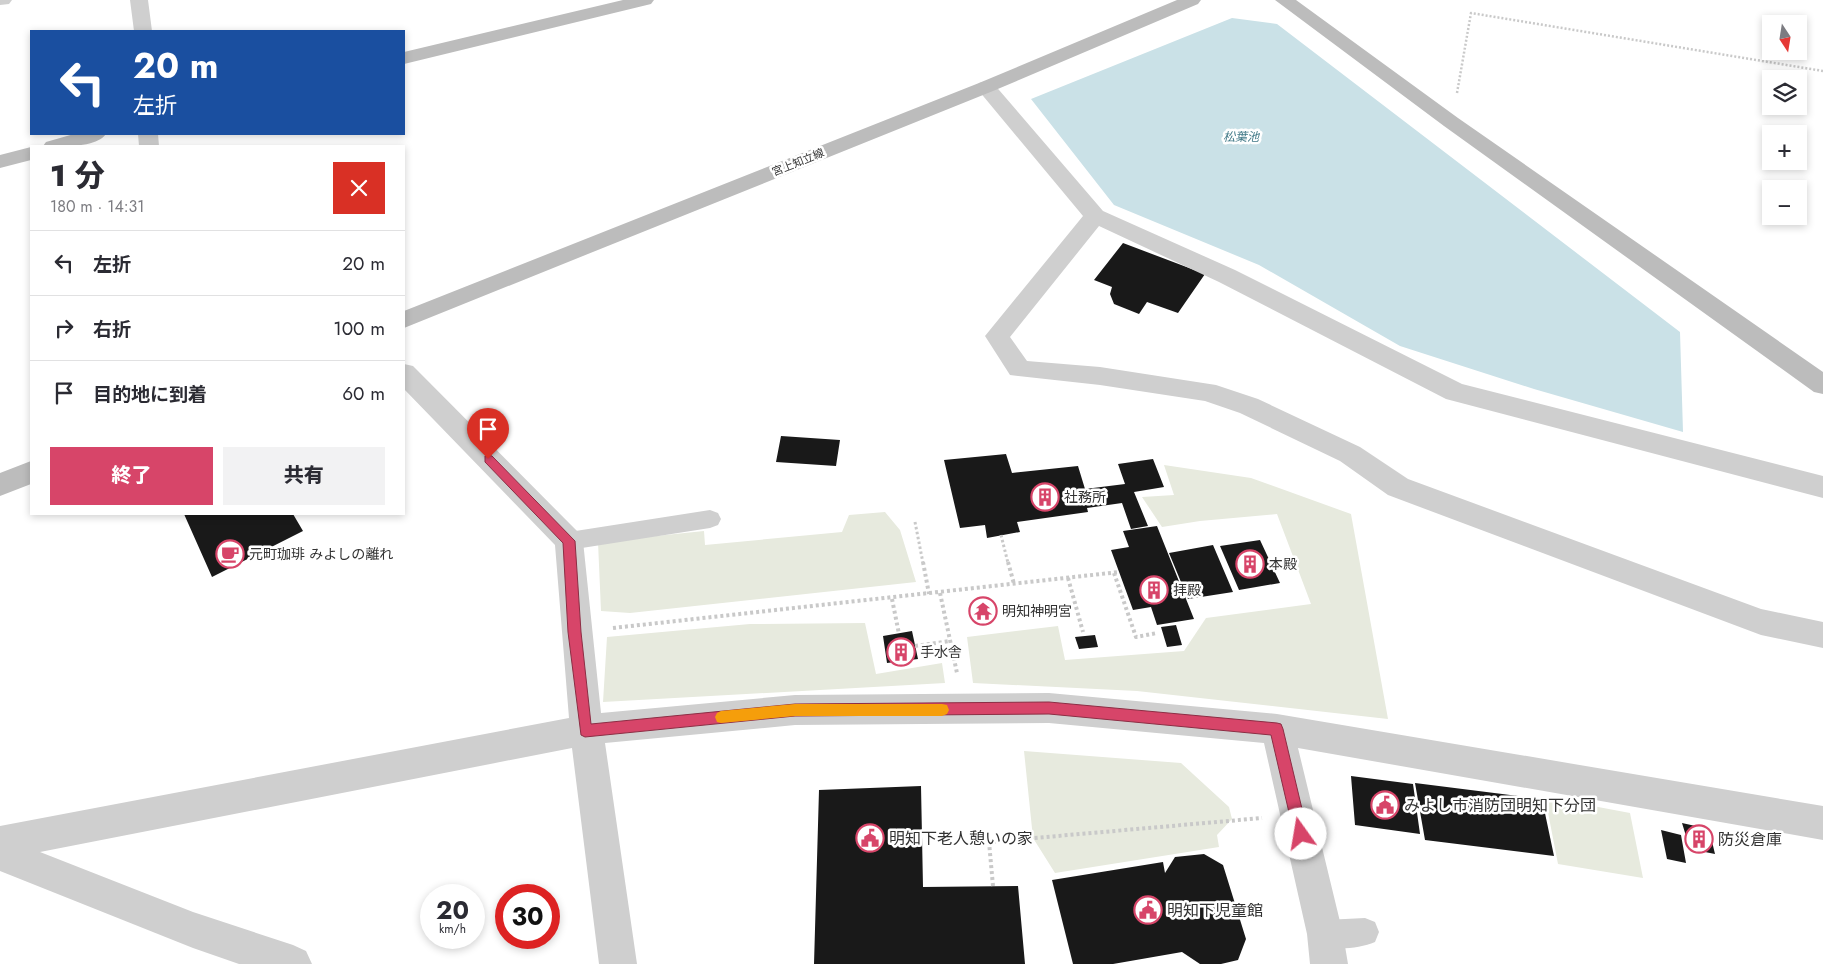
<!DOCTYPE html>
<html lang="ja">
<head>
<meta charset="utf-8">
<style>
	body { margin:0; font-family:Jost,"Noto Sans JP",sans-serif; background:#f2f2f3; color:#2b2b33; height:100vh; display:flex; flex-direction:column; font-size:19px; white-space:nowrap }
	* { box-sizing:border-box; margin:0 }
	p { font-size:16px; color:#7c7c81 }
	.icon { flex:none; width:28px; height:28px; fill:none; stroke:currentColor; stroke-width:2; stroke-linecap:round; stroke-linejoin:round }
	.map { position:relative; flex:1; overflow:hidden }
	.drawer { position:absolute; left:30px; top:145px; width:375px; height:370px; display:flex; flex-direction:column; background:#fff; border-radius:0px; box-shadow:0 2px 8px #0003 }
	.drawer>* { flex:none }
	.banner { position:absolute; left:30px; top:30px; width:375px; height:105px; border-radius:0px; box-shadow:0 2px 8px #0003; background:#1a4fa0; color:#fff; overflow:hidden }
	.needle { width:32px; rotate:168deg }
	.controls { position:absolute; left:1762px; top:15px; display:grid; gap:10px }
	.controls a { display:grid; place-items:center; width:45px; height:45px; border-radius:0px; background:#fff; box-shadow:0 2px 8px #0003; font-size:25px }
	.speed { position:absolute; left:420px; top:884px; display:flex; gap:10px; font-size:25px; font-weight:700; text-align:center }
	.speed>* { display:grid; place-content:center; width:65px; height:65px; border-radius:50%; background:#fff; box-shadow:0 2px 8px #0003; line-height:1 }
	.speed small { font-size:12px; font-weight:400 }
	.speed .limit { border:8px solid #d22; background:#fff; color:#111 }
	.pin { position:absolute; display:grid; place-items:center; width:42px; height:42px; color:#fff; margin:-51px -21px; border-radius:50% 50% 50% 0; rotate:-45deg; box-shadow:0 0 5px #0007 }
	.pin .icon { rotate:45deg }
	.me { position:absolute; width:55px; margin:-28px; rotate:347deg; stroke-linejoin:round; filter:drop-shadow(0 0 4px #0008) }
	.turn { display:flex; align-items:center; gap:18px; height:105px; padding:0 20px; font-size:22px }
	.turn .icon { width:65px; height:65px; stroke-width:2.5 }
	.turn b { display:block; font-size:35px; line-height:42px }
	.round { display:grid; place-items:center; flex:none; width:52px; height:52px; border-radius:0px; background:#f2f2f3 }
	.summary { display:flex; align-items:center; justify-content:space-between; height:85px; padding:0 20px }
	h1 { font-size:30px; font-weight:800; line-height:38px }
	.cta { display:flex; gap:10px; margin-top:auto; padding:10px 20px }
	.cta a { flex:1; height:58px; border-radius:0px; background:#d74569; color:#fff; font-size:20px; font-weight:800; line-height:58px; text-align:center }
	.cta a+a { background:#f2f2f3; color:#2b2b33 }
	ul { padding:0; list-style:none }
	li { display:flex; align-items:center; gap:15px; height:65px; padding:0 20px; border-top:1px solid #e1e1e2 }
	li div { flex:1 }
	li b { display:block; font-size:19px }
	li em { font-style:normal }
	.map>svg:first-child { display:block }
	.green { fill:#e7eade }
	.water { fill:#cae1e7 }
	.building { fill:#191919 }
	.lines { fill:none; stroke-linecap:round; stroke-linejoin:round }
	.path-far2 { stroke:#c9c9c9; stroke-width:2.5; stroke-dasharray:2 2; stroke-linecap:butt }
	.path-far1 { stroke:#c9c9c9; stroke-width:3; stroke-dasharray:2.5 2.5; stroke-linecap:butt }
	.path { stroke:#c9c9c9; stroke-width:4; stroke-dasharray:3 3; stroke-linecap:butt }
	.lane { fill:#cfcfcf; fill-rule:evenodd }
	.street { fill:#cfcfcf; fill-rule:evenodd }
	.secondary { fill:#bcbcbc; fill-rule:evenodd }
	.route { fill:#d74569; stroke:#8c2d44 }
	.slow { fill:#f59e0b }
	.labels { text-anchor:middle; stroke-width:5; stroke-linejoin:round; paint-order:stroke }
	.far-street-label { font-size:11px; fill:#323232; stroke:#fff }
	.far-water-label { font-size:12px; font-style:italic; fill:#427a88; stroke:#fff }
	.poi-label { font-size:14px; fill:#323232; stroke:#fff; text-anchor:start }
	.near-poi-label { font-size:16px; fill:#323232; stroke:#fff; text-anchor:start }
</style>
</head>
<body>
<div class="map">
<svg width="1823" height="964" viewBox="0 0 1823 964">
	<rect width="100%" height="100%" fill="#fff"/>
	<!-- green -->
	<path class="green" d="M 1164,465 L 1251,478 L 1351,514 L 1388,719 L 1137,691 L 973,683 L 967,637 L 1058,626 L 1065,660 L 1184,651 L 1206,618 L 1311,604 L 1277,514 L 1200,521 L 1162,527 L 1142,497 L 1174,495 Z
		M 885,512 L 900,530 L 916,582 L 630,613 L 601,611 L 598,542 L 704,531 L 705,545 L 842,532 L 849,515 Z
		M 865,623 L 876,674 L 942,663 L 945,683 L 603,702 L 607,637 L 750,624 Z
		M 1024,751 L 1181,763 L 1229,807 L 1232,819 L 1217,835 L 1219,847 L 1055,873 L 1033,838 Z
		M 1545,797 L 1630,813 L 1643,878 L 1558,864 Z"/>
	<!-- water -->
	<path class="water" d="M 1232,18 L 1277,24 L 1680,332 L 1683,432 L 1534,389 L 1400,346 L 1259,265 L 1114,205 L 1031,99 Z"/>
	<!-- building -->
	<path class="building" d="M 1123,243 L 1205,274 L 1178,313 L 1147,302 L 1139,314 L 1114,304 L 1110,294 L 1112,287 L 1094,280 Z
		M 781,436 L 840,440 L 836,466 L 776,462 Z
		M 1006,454 L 1012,473 L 1078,466 L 1085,489 L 1125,484 L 1118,464 L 1153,459 L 1164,487 L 1134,492 L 1148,526 L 1131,529 L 1122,503 L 1087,508 L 1088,512 L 1017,522 L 1020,532 L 987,538 L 985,525 L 960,528 L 944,460 Z
		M 184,514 L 293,514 L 303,531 L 212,577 Z
		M 1157,526 L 1194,619 L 1157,625 L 1151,607 L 1133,610 L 1111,550 L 1129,547 L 1123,531 Z
		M 1260,540 L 1280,583 L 1239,590 L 1220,546 Z
		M 1213,545 L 1233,592 L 1188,599 L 1169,553 Z
		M 1176,625 L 1182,645 L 1167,647 L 1161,627 Z
		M 912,631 L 918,659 L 887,663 L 883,636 Z
		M 1095,635 L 1098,647 L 1079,649 L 1075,637 Z
		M 1351,776 L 1413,784 L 1420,834 L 1355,825 Z
		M 1415,783 L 1542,799 L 1554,856 L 1425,840 Z
		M 921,786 L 923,887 L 1018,886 L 1025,964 L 814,964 L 819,790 Z
		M 1682,823 L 1709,829 L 1715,854 L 1690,849 Z
		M 1661,830 L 1681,835 L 1686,863 L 1667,859 Z
		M 1204,854 L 1223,865 L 1246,939 L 1238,960 L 1221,964 L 1200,964 L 1182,952 L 1113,964 L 1073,964 L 1052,880 L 1163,862 L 1165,873 L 1175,857 Z"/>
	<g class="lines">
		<!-- path-far2 -->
		<path class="path-far2" d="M 1457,93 L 1471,13 L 1823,71"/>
		<!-- path-far1 -->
		<path class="path-far1" d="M 915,522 L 923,563
			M 1001,535 L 1008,563"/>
		<!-- path -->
		<path class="path" d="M 923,562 L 929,594
			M 1008,562 L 1014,584
			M 1114,573 L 1136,637 L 1157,633
			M 1068,578 L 1083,632
			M 940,593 L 957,673
			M 892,599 L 899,634
			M 613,628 L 1119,572
			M 915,646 L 950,641
			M 993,886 L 989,842 L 1262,818"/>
		<!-- lane -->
		<path class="lane" d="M 710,510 L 718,513 L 721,519 L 718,525 L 710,528 L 569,550 L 561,547 L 558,541 L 561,535 L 569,532 Z
			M 1365,918 L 1375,922 L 1379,932 L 1375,942 C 1358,949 1332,951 1315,944 L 1311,934 L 1315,924 L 1325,920 Z"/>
		<!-- street -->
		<path class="street" d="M 0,0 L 12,0 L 9,4 L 0,5 Z
			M 130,0 L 148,0 L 152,31 L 134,31 Z
			M 986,81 L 993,83 L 1103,211 L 1235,270 L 1462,384 L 1823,476 L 1823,498 L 1446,399 L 1219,282 L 1099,226 L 1010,337 L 1027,361 L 1100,367 L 1216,385 L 1258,399 L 1360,447 L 1408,479 L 1761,609 L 1823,622 L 1823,648 L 1761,635 L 1388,495 L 1340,461 L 1240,413 L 1205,401 L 1100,385 L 1010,375 L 985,336 L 1083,216 L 979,91 L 976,87 L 979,83 Z
			M 138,134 L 158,134 L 159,146 L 139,146 Z
			M 404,364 L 413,366 L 579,533 L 583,541 L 601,713 L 795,695 L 1049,693 L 1277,714 L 1823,806 L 1823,840 L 1298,748 L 1343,934 L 1348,964 L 1310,964 L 1307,934 L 1264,743 L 1049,723 L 795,725 L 605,743 L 637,964 L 599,964 L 572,748 L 40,852 L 193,912 L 293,945 L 306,951 L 312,964 L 239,964 L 193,948 L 0,871 L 0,826 L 569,718 L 555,545 L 404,389 Z"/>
		<!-- secondary -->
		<path class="secondary" d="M 623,0 L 654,0 L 651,4 L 404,64 L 404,52 Z
			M 1177,0 L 1201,0 L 1198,4 L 993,91 L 404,328 L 404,311 L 979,83 Z
			M 1275,0 L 1296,0 L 1458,118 L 1823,372 L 1823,394 L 1814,392 L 1444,126 Z
			M 74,134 L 106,134 C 97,148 58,147 43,146 L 46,142 Z
			M 31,147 L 31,160 L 0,168 L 0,155 Z
			M 31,461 L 31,484 L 0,496 L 0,473 Z"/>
	</g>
	<!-- route -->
	<path class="route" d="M 488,455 L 492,456 L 575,541 L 581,632 L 591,724 L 795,704 L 1049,702 L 1277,723 L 1281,724 L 1283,729 L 1308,834 L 1306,838 L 1301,841 L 1296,838 L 1294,834 L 1271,735 L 1049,714 L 795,716 L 585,737 L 581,735 L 568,632 L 563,543 L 485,462 L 485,456 Z"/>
	<!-- slow -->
	<path class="slow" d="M 795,704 L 942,704 L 947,705 L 949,710 L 947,714 L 942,716 L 795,716 L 721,723 L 717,722 L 715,717 L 717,713 L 721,711 Z"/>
	<!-- icons -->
	<defs>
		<g id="building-ring" transform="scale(1.4375)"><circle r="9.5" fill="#fff" stroke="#d74569" stroke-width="1.5"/><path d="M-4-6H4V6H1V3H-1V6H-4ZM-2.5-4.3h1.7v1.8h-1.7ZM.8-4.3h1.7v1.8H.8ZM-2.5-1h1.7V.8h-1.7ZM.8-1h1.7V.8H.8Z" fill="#d74569"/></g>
		<g id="cafe-ring" transform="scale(1.4375)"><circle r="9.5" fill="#fff" stroke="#d74569" stroke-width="1.5"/><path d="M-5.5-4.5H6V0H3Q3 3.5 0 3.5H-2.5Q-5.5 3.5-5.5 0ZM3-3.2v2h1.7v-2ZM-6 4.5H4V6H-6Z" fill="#d74569"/></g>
		<g id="temple-ring" transform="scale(1.4375)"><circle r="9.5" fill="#fff" stroke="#d74569" stroke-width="1.5"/><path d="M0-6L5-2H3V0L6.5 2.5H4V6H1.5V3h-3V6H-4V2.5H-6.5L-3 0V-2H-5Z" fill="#d74569"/></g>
		<g id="civic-ring" transform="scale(1.4375)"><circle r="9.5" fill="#fff" stroke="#d74569" stroke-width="1.5"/><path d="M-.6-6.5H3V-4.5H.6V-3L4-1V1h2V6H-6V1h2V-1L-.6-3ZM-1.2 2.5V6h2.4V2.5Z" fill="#d74569"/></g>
	</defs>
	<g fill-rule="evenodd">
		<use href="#building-ring" x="1045" y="497"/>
		<use href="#cafe-ring" x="230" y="554"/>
		<use href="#building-ring" x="1250" y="564"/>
		<use href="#building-ring" x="1154" y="590"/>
		<use href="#temple-ring" x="983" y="611"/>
		<use href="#building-ring" x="901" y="652"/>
		<use href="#civic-ring" x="1385" y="805"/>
		<use href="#civic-ring" x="870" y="838"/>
		<use href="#building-ring" x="1699" y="839"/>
		<use href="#civic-ring" x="1148" y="910"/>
	</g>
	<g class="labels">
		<!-- far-street labels -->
		<g class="far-street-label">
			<text transform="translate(798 162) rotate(-22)" y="4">宮上知立線</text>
		</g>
		<!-- far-water labels -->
		<g class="far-water-label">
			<text x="1241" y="141">松葉池</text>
		</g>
		<!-- poi labels -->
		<g class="poi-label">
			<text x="1064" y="502">社務所</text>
			<text x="249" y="559">元町珈琲 みよしの離れ</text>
			<text x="1269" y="569">本殿</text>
			<text x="1173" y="595">拝殿</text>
			<text x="1002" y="616">明知神明宮</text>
			<text x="920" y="657">手水舎</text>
		</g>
		<!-- near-poi labels -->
		<g class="near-poi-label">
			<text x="1404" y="811">みよし市消防団明知下分団</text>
			<text x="889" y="844">明知下老人憩いの家</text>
			<text x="1718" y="845">防災倉庫</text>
			<text x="1167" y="916">明知下児童館</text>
		</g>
	</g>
</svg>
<div class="controls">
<a><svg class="needle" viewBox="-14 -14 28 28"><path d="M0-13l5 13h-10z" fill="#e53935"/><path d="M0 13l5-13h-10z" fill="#7c7c81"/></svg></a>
<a><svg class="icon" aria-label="layers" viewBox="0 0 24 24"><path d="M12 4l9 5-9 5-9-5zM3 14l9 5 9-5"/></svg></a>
<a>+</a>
<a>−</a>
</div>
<div class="speed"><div>20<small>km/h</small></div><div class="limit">30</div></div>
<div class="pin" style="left:488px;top:459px;background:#d93025"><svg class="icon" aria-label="arrive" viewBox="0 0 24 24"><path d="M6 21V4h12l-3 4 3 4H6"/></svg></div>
<svg class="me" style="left:1301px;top:834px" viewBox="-20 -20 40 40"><circle r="19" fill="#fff"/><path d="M0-13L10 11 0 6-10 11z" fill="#d74569"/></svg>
<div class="banner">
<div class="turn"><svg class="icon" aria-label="left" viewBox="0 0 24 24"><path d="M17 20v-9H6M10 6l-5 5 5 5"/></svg><div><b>20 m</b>左折</div></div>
</div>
<section class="drawer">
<div class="summary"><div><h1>1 分</h1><p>180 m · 14:31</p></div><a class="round" style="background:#d93025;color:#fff"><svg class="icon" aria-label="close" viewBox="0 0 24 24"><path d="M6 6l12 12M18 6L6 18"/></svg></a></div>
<ul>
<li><svg class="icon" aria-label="left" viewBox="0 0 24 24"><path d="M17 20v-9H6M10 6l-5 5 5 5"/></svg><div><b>左折</b></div><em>20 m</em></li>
<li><svg class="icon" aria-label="right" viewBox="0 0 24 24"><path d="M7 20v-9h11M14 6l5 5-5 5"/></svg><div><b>右折</b></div><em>100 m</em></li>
<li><svg class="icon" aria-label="arrive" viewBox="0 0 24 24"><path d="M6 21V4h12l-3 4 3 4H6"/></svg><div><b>目的地に到着</b></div><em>60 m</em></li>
</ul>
<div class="cta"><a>終了</a><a>共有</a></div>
</section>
</div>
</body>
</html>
